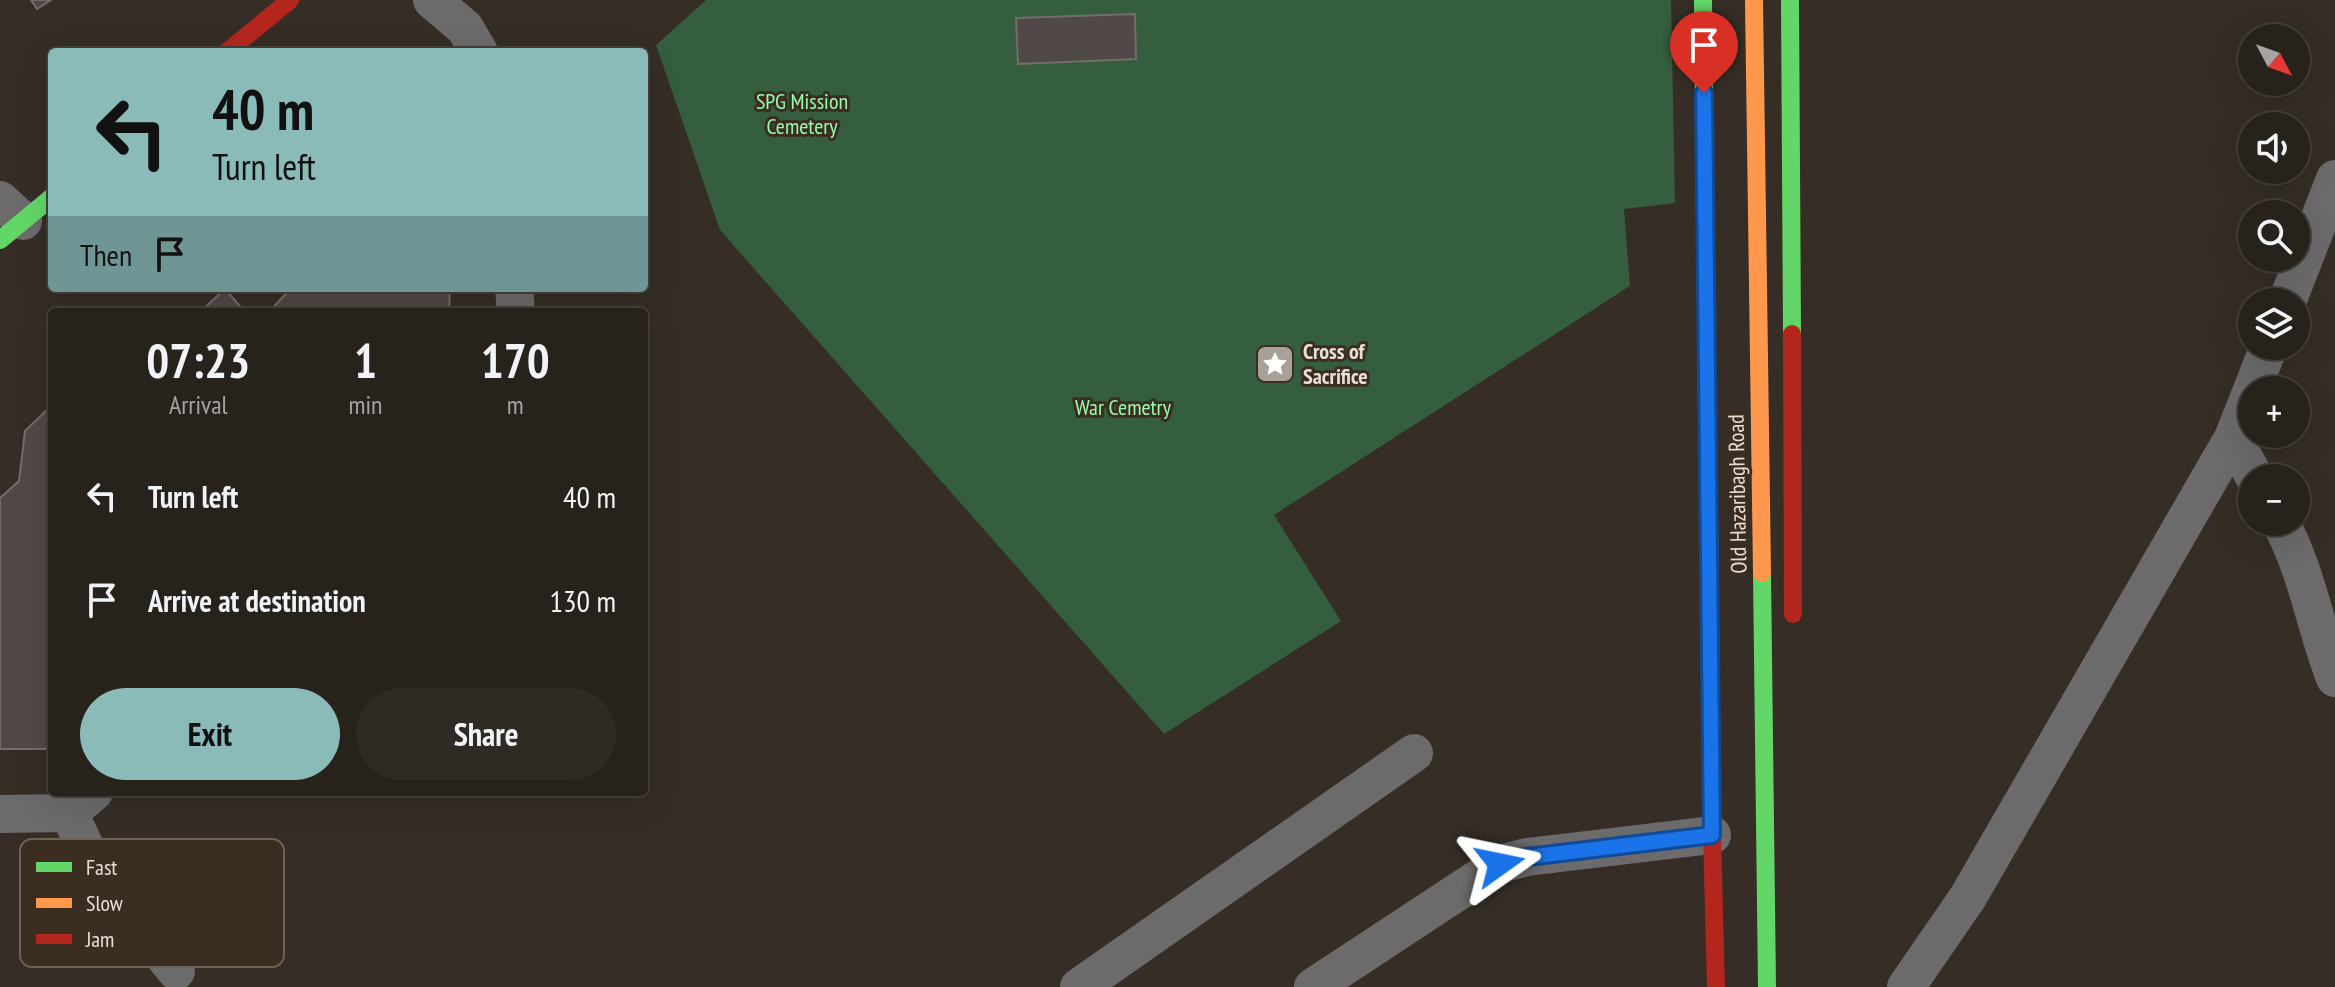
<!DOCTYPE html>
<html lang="en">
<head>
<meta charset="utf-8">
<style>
	body { margin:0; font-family:"PT Sans Narrow",sans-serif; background:#302a25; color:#f1f3f6; height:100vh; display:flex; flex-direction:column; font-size:30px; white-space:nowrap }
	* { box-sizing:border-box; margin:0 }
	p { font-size:26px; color:#a5a4a3 }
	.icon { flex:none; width:44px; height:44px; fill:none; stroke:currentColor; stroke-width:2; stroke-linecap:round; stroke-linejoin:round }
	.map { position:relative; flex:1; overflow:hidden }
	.side { position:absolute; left:48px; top:308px; width:600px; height:488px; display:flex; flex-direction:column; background:#28221c; border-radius:8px; box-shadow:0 8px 32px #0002,0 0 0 2px #443f3b }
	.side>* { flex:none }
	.top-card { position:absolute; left:48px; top:48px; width:600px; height:244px; border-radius:8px; box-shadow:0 8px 32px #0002,0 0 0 2px #443f3b; background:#8bbbb9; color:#111; overflow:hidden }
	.needle { width:52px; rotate:131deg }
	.controls { position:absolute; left:2238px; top:24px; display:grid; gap:16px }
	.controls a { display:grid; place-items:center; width:72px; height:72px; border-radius:50%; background:#28221c; box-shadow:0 8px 32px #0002,0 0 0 2px #443f3b; font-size:40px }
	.pin { position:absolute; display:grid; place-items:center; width:68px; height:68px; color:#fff; margin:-82px -34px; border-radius:50% 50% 50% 0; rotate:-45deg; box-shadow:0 0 8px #0007 }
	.pin .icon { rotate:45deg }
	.me { position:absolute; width:88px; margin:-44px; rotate:78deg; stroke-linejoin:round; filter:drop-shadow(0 0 6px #0008) }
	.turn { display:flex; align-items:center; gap:28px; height:168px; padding:0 32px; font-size:36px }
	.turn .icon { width:104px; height:104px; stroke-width:2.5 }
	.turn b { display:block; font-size:56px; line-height:68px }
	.then { display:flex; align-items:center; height:76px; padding:0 32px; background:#0003; gap:16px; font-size:30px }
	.eta { display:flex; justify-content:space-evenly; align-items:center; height:136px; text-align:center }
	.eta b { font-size:48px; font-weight:800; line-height:56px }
	.action { display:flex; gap:16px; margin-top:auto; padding:16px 32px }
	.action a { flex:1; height:92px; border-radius:48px; background:#8bbbb9; color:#111; font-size:32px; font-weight:800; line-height:92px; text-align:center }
	.action a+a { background:#302a25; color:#f1f3f6 }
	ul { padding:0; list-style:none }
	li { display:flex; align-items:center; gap:24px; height:104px; padding:0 32px }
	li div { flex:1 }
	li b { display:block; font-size:30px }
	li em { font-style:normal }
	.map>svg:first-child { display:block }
	.green { fill:#345e3d }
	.building { fill:#504948; stroke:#756d6c; stroke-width:2 }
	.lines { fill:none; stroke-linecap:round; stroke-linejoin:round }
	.street { stroke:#6c6a6b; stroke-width:38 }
	.fast { stroke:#63d668; stroke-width:18 }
	.slow { stroke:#ff974d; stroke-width:18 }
	.jam { stroke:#b3261e; stroke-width:18 }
	.route-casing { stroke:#114b97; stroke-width:20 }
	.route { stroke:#1a73e8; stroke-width:14 }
	.labels { text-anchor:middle; stroke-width:6; stroke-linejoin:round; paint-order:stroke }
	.park-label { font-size:22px; fill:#93fcae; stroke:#3b2d20 }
	.poi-label { font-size:22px; font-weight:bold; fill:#e8dfd7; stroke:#3b2d20; text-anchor:start }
	.street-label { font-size:22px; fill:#e8dfd7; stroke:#3b2d20 }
	.key { fill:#3b2d20; stroke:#6f6257; stroke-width:2 }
	.key-label { font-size:22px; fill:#e8dfd7 }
</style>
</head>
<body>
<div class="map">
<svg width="2335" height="987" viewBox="0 0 2335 987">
	<rect width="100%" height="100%" fill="#352d26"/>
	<!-- green -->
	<path class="green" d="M 706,0 L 1671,0 L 1675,203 L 1624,209 L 1630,286 L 1274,515 L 1341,621 L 1164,734 L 720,230 L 656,45 Z"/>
	<!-- building -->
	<path class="building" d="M 31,0 L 51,0 L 37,9 Z
		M 1135,14 L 1136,59 L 1018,64 L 1016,18 Z
		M 291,288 L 450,288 L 449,312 L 269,312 Z
		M 225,289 L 245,312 L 200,312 Z
		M 52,405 L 52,742 L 45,749 L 0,749 L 0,498 L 19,481 L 25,431 Z"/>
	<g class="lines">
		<!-- street -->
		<path class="street" d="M 432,0 L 465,28 L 479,52
			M 0,200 L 23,221
			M 514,288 L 516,312
			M 2287,302 L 2335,179
			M 2252,390 L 2269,346
			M 2233,438 L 2255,478
			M 2280,522 C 2307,570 2315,627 2335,678
			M 69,813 L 101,880 L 176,971
			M 0,814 L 69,813 L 94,792
			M 1079,987 L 1414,753
			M 1313,987 L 1500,864 L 1527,857 L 1712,835
			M 1906,987 L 1968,897 L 2233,438 L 2252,390"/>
		<!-- fast -->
		<path class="fast" d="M 1703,0 L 1708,491
			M 1790,0 L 1792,334
			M 0,240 L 52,197
			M 1762,573 L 1767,987"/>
		<!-- slow -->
		<path class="slow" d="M 1754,0 L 1762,573"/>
		<!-- jam -->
		<path class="jam" d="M 227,52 L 290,0
			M 1792,334 L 1793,614
			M 1708,491 L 1712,835 L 1716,987"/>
	</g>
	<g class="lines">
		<!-- route casing -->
		<g class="route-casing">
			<path id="route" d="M 1500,864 L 1527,857 L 1712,835 L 1704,93"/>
		</g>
		<!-- route -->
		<use href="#route" class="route"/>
	</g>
	<!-- icons -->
	<defs>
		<g id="sight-square" transform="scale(2)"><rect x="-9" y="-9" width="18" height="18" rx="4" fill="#a9a199" stroke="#3b2d20"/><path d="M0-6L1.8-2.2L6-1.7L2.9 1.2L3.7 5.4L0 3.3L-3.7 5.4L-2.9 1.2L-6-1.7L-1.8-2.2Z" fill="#fff"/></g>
	</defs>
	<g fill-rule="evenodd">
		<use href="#sight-square" x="1275" y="364"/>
	</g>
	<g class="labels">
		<!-- park labels -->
		<g class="park-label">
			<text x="802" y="109">SPG Mission<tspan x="802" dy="25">Cemetery</tspan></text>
			<text x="1123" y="415">War Cemetry</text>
		</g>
		<!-- poi labels -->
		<g class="poi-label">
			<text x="1303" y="359">Cross of<tspan x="1303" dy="25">Sacrifice</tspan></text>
		</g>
		<!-- street labels -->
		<g class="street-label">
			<text transform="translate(1737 494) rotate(-91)" y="8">Old Hazaribagh Road</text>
		</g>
	</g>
	<!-- legend -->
	<rect x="20" y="839" width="264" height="128" rx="12" class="key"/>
	<rect x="36" y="862" width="36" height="10" fill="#63d668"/>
	<rect x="36" y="898" width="36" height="10" fill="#ff974d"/>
	<rect x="36" y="934" width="36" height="10" fill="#b3261e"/>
	<g class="key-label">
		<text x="86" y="875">Fast</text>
		<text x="86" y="911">Slow</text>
		<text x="86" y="947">Jam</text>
	</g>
</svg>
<div class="controls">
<a><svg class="needle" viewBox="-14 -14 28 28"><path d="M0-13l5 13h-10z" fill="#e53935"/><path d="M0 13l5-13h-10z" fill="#a5a4a3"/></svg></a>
<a><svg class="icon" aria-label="sound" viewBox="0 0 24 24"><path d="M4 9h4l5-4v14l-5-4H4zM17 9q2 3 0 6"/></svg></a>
<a><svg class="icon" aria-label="search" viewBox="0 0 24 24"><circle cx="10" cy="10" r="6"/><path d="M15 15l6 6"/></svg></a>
<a><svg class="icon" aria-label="layers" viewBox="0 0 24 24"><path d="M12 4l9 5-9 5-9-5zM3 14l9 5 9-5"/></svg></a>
<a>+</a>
<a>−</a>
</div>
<div class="pin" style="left:1704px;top:93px;background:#d93025"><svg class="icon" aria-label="arrive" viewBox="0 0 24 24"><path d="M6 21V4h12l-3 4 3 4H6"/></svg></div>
<svg class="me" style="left:1500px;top:864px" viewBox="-20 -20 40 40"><path d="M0-17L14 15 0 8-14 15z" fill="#1a73e8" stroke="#fff" stroke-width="4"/></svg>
<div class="top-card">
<div class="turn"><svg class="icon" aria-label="left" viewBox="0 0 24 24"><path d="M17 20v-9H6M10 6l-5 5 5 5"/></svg><div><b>40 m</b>Turn left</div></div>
<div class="then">Then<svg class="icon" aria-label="arrive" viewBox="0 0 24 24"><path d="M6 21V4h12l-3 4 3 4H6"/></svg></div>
</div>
<section class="side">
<div class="eta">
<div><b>07:23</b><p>Arrival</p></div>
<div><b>1</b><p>min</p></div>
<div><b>170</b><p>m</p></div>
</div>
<ul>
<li><svg class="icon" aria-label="left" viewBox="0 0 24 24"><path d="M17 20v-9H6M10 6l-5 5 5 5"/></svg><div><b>Turn left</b></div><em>40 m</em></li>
<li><svg class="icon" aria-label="arrive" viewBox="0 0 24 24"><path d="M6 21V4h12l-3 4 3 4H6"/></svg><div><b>Arrive at destination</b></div><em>130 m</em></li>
</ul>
<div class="action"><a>Exit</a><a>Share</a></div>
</section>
</div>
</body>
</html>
